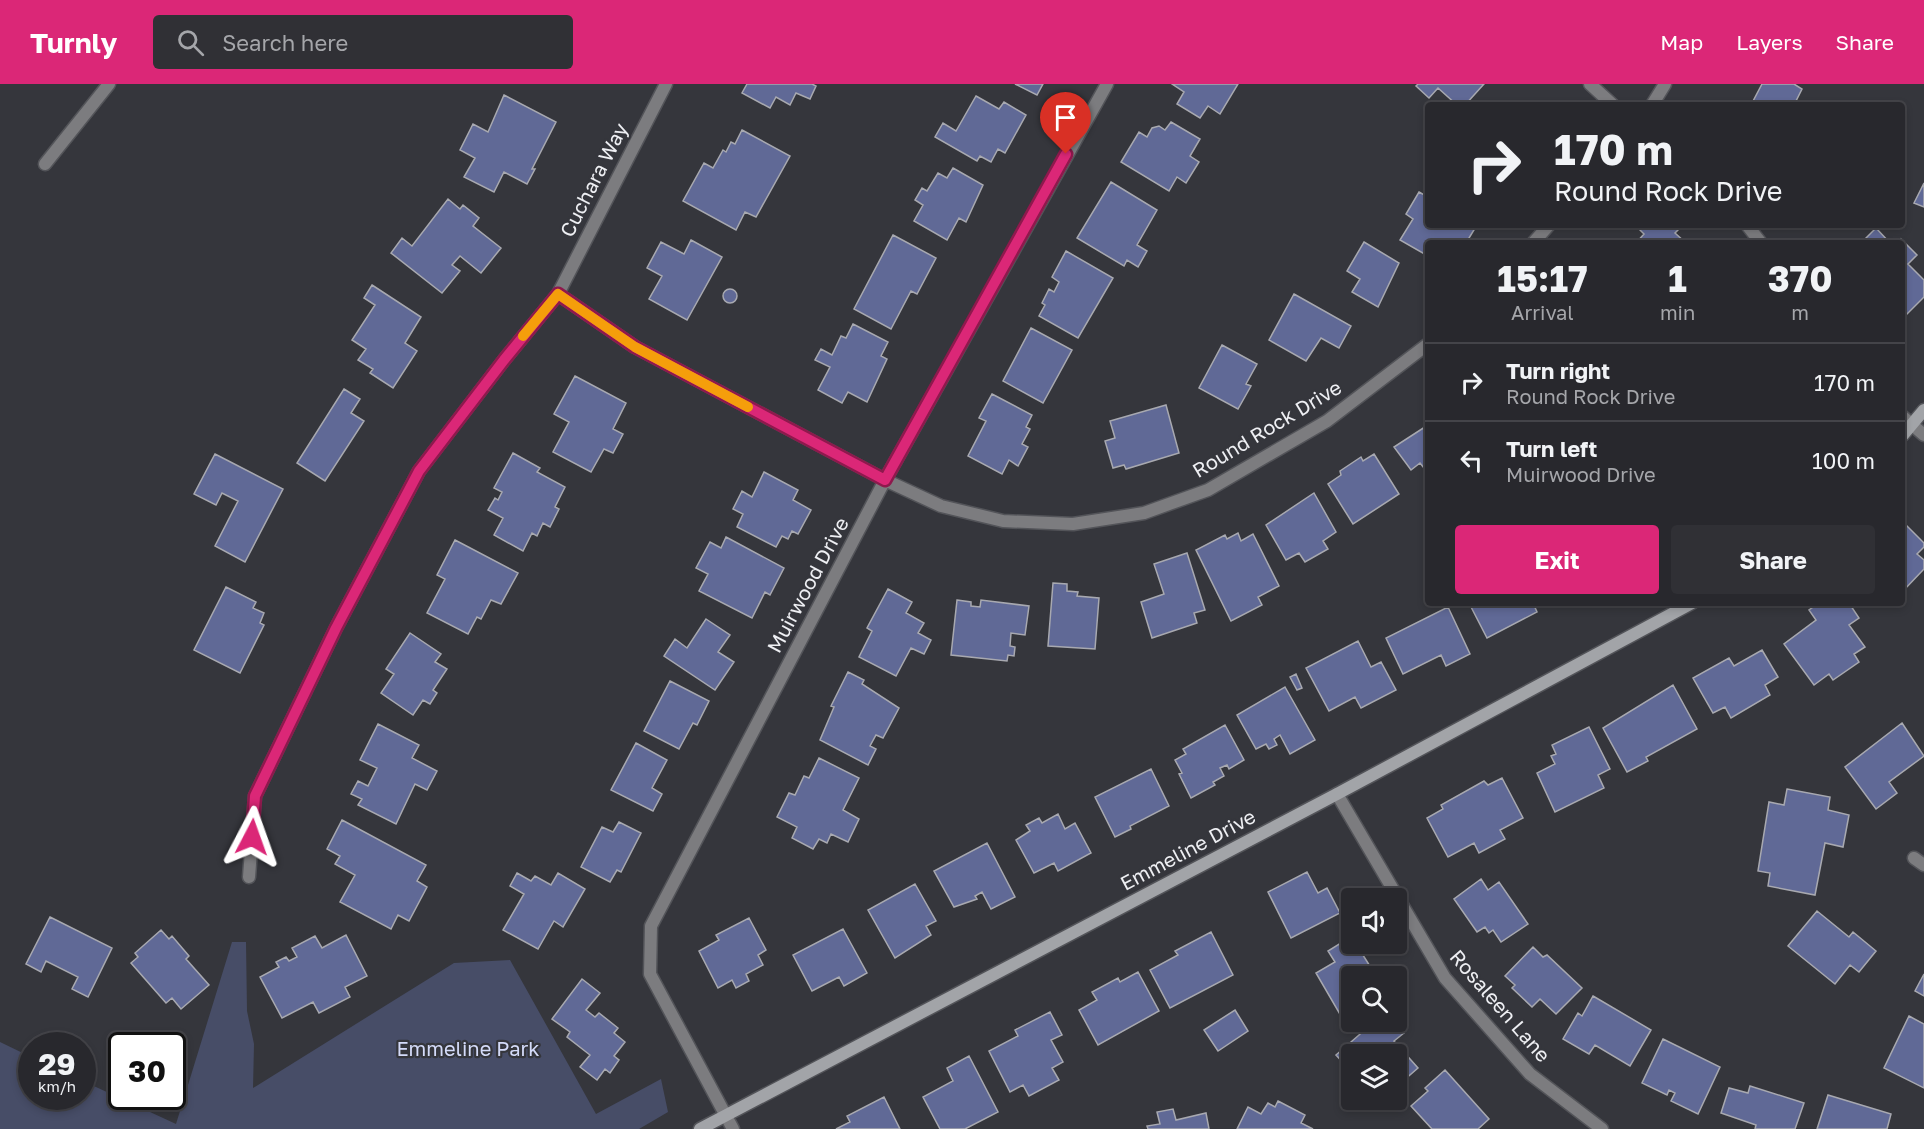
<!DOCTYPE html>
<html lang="en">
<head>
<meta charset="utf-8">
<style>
	body { margin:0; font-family:"Golos Text",sans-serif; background:#303035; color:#f1f3f6; height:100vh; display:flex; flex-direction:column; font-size:22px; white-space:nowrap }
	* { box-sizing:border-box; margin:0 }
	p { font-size:20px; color:#a5a6aa }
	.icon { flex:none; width:33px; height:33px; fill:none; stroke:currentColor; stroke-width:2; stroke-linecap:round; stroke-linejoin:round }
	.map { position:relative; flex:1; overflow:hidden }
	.drawer { position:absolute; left:1425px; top:156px; width:480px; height:366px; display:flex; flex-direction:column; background:#28282d; border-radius:6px; box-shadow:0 3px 9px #0003,0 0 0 2px #444449 }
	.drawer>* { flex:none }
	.banner { position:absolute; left:1425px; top:18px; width:480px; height:126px; border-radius:6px; box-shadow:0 3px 9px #0003,0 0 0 2px #444449; background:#28282d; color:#f1f3f6; overflow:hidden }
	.fabs { position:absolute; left:1341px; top:804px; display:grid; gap:12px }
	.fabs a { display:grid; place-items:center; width:66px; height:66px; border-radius:6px; background:#28282d; box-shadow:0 3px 9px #0003,0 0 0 2px #444449; font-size:30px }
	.speed { position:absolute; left:18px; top:948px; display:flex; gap:12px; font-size:30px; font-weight:700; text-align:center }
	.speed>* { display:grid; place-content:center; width:78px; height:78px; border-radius:50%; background:#28282d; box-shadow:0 3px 9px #0003,0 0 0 2px #444449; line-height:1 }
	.speed small { font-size:15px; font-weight:400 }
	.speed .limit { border:3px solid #111; border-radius:9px; background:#fff; color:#111 }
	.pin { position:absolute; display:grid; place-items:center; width:51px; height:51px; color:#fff; margin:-62px -26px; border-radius:50% 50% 50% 0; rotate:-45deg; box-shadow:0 0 6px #0007 }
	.pin .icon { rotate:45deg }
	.me { position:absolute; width:66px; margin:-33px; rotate:4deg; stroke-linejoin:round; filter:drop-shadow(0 0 4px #0008) }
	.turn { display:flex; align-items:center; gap:21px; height:126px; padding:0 30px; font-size:27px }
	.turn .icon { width:78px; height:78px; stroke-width:2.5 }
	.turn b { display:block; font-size:42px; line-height:51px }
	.eta { display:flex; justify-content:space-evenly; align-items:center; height:102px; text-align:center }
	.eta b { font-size:36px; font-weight:700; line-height:42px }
	.cta { display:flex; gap:12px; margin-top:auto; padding:12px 30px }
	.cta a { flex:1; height:69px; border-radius:6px; background:#db2777; color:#fff; font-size:24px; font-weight:700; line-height:69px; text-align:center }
	.cta a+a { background:#303035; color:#f1f3f6 }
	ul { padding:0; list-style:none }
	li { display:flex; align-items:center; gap:18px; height:78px; padding:0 30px; border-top:2px solid #444449 }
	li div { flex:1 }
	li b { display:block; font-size:22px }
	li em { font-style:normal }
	header { display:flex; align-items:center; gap:36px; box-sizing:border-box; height:84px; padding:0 30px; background:#db2777; color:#fff }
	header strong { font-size:28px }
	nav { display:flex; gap:33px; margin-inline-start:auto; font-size:21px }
	.search { width:420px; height:54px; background:#303035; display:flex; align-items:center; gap:15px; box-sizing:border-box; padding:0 21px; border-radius:6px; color:#a5a6aa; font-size:22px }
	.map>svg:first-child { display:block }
	.green { fill:#474d67 }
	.building { fill:#606996; stroke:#a8a9b0; stroke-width:1.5 }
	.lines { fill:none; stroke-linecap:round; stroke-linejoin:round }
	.street-casing { stroke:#535459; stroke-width:15 }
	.secondary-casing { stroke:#535459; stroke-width:15 }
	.street { stroke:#7c7c7f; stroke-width:12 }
	.secondary { stroke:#a2a4a8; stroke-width:12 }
	.route-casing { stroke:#8e194d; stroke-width:15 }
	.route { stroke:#db2777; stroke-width:10 }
	.slow { stroke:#f59e0b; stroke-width:10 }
	.labels { text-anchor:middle; stroke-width:4.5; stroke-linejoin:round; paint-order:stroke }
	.street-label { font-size:20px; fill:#eeeff3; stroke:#35363c }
	.park-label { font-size:20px; fill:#d4dbf9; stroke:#35363c }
</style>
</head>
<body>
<header>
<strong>Turnly</strong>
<div class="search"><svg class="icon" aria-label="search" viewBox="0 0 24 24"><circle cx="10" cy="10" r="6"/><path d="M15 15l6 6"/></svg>Search here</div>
<nav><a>Map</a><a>Layers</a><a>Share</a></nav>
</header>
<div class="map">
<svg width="1924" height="1045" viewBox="0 0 1924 1045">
	<rect width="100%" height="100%" fill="#35363c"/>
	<!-- green -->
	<path class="green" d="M 232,858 L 246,858 L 247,927 L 254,960 L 253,1004 L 454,879 L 510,876 L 596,1030 L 661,995 L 668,1028 L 639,1045 L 0,1045 L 0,958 L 31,973 L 32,1012 L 82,1012 L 83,997 L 176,1040 Z"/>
	<!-- building -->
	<path class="building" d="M 747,0 L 812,0 L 816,2 L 810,15 L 796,9 L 790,21 L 776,13 L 770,24 L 742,9 Z
		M 1015,0 L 1043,0 L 1037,11 Z
		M 1172,0 L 1238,0 L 1220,30 L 1208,22 L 1200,34 L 1177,20 L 1184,8 Z
		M 1418,0 L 1484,0 L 1465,21 L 1457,21 L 1438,4 L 1429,14 L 1416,2 Z
		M 1762,0 L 1794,0 L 1802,5 L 1794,21 L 1751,21 Z
		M 504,11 L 556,38 L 532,85 L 535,85 L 527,100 L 504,88 L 494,108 L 464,93 L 475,74 L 460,66 L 473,40 L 488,48 Z
		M 976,12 L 999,25 L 1004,18 L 1026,31 L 1005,69 L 998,65 L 991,78 L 980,72 L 977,77 L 935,53 L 943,39 L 956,47 Z
		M 1171,38 L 1200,55 L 1190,72 L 1199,78 L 1186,99 L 1177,93 L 1169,107 L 1121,78 L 1139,48 L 1147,53 L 1152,44 L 1159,42 L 1165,46 Z
		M 742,46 L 790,72 L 756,133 L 745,128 L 736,146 L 683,117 L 704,79 L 713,84 L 723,66 L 726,68 L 731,58 L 735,60 Z
		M 953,84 L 983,101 L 966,138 L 959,134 L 947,156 L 914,137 L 923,121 L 915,116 L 922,104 L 927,107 L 938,89 L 947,94 Z
		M 1111,98 L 1157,126 L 1137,161 L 1147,167 L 1138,183 L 1127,176 L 1124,182 L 1077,154 Z
		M 1924,99 L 1924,123 L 1914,119 Z
		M 1419,108 L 1426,112 L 1428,108 L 1428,141 L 1477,141 L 1466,159 L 1428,159 L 1428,172 L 1400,156 L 1413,135 L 1406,130 Z
		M 448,115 L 460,125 L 463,121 L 479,134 L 473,142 L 501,164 L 481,189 L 460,172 L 452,181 L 460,187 L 442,209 L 391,169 L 402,154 L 412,162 Z
		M 1635,141 L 1673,141 L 1678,146 L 1675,149 L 1686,159 L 1636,159 L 1644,150 Z
		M 1876,144 L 1890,159 L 1861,159 Z
		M 893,151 L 936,174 L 917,210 L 911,207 L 891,245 L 854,225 Z
		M 1901,155 L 1917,171 L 1908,180 L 1924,196 L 1924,213 L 1902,235 L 1902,159 L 1898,159 Z
		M 691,156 L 722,173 L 687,236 L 649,215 L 662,192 L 647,184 L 661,158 L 684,170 Z
		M 1364,158 L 1399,179 L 1378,223 L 1352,208 L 1360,195 L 1347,187 Z
		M 1066,167 L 1113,194 L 1078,254 L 1039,232 L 1045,221 L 1042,219 L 1049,205 L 1054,208 L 1059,198 L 1052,193 Z
		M 372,201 L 421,233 L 405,259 L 417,267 L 393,304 L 370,289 L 373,285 L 358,276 L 366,265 L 352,256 L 375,221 L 364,214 Z
		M723 212a7 7 0 1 1 14 0a7 7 0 1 1-14 0Z
		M 1294,210 L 1351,242 L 1339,264 L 1321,254 L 1306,277 L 1269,256 Z
		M 853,240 L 888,258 L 881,272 L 887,275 L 867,318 L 848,308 L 842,319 L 818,306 L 830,283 L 815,276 L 821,265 L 832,271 L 841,252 L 846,254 Z
		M 1031,244 L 1072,266 L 1043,319 L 1003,297 Z
		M 1222,261 L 1257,280 L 1246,300 L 1251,302 L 1238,325 L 1199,304 Z
		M 575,292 L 626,319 L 613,345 L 623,350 L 613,369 L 604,365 L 591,388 L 553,368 L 569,338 L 554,330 Z
		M 344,305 L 360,315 L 351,329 L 364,337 L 325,397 L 297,379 Z
		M 992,310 L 1032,331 L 1026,343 L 1030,345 L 1022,360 L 1028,363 L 1018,382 L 1009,376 L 1002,390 L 968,372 L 986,337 L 979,334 Z
		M 1166,321 L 1179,369 L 1126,385 L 1124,381 L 1113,384 L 1105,357 L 1115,354 L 1110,337 Z
		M 1428,341 L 1428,389 L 1420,379 L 1411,386 L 1394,363 Z
		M 513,369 L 540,384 L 537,388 L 565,403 L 555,423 L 559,425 L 550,443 L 543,439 L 537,452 L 532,449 L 523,467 L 494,451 L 503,434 L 488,426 L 495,414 L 498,416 L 502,408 L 494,404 Z
		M 215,370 L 283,405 L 245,478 L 215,462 L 238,417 L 222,409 L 216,421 L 194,410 Z
		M 1374,370 L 1399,410 L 1353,440 L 1328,400 L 1341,391 L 1340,387 L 1361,373 L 1363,377 Z
		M 764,388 L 798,406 L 793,416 L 811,426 L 798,450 L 792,447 L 788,455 L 782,452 L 776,463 L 737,443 L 743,430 L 733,425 L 742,407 L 752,413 Z
		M 1314,409 L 1336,448 L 1323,457 L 1328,465 L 1305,478 L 1299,469 L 1286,476 L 1266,441 Z
		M 1904,439 L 1924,459 L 1924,463 L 1917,470 L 1924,476 L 1924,485 L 1902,508 Z
		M 1238,449 L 1241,457 L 1253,450 L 1279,502 L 1258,513 L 1262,521 L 1231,537 L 1196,466 L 1225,451 L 1227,455 Z
		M 726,453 L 784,484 L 770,511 L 765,508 L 752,534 L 699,507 L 708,490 L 696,484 L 710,458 L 721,464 Z
		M 455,456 L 518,489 L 501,520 L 491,516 L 481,535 L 477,533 L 468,550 L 427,529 L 445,495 L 437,491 Z
		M 1187,469 L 1205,526 L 1194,529 L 1197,539 L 1152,554 L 1141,518 L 1164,510 L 1154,480 Z
		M 1053,499 L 1067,500 L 1067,507 L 1078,508 L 1077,512 L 1099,514 L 1095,565 L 1048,562 Z
		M 226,503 L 256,518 L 253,524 L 264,529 L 260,539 L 264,541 L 240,589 L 194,566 Z
		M 888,505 L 912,518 L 906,529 L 924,539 L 918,549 L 931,556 L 924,570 L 911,564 L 896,592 L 859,573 L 872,547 L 867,544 Z
		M 957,516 L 971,518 L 971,522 L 980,523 L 981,516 L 1029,522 L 1025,551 L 1011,549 L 1010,562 L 1015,563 L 1014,572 L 1008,571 L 1007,577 L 951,571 Z
		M 1469,519 L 1533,519 L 1537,528 L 1487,554 Z
		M 1819,519 L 1849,519 L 1859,534 L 1849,541 L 1865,563 L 1854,570 L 1859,578 L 1833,596 L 1829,590 L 1814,601 L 1784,560 L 1816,536 L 1809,526 Z
		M 1448,523 L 1470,570 L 1446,582 L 1441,571 L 1403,590 L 1386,554 Z
		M 706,535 L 730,551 L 718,568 L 734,578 L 715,606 L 664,572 L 675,555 L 687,564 Z
		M 410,549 L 441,570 L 435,578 L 447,585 L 433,606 L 437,609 L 430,620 L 423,616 L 413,631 L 381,609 L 394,590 L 386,585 Z
		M 1358,557 L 1371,583 L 1381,578 L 1396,606 L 1361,624 L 1355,613 L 1329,627 L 1306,584 Z
		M 1762,566 L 1778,593 L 1765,601 L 1770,611 L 1731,634 L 1725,623 L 1713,629 L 1693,594 L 1729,574 L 1734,582 Z
		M 848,588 L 864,596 L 862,600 L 899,624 L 883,654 L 876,651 L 870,662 L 876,665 L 868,681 L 820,656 L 834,623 L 831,622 Z
		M 1296,590 L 1302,604 L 1297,606 L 1290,593 Z
		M 670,597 L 709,617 L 697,641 L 693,639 L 679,665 L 644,647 Z
		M 1673,601 L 1697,645 L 1646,673 L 1648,677 L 1627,688 L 1603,644 Z
		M 1285,603 L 1315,656 L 1290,670 L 1280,651 L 1274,655 L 1277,661 L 1269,665 L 1266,660 L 1256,665 L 1237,631 Z
		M 1902,639 L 1924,672 L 1889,698 L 1897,709 L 1876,725 L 1845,683 Z
		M 378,640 L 419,661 L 412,674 L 437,687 L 427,706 L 415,700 L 396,740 L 358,721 L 362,715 L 351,710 L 358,697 L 368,702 L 377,684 L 360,676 Z
		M 1225,641 L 1244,676 L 1229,685 L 1227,681 L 1220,684 L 1224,692 L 1213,698 L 1215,701 L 1191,714 L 1179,690 L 1182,689 L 1175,676 L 1186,670 L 1183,665 Z
		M 1589,643 L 1610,685 L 1598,691 L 1604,704 L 1555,728 L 1537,689 L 1555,680 L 1551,672 L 1556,670 L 1552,661 Z
		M 636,659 L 667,676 L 652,704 L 662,710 L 653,727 L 611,706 Z
		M 819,674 L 859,694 L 843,726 L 859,735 L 848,758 L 831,750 L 827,759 L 819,755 L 813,765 L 792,754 L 797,743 L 777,733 L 789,709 L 795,711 L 804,692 L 809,694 Z
		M 1151,685 L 1169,722 L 1130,742 L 1131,745 L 1115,753 L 1095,713 Z
		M 1502,694 L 1523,734 L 1500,746 L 1505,755 L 1479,769 L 1474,759 L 1448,773 L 1427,734 L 1443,725 L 1441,721 L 1484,697 L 1488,701 Z
		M 1787,705 L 1830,713 L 1828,726 L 1849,731 L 1843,763 L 1825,759 L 1815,811 L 1768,802 L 1770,789 L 1758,787 L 1769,718 L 1784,721 Z
		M 1058,730 L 1065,745 L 1075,739 L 1091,769 L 1058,787 L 1054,779 L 1034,789 L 1016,756 L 1030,747 L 1026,741 L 1039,734 L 1042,739 Z
		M 342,736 L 426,781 L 417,797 L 427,803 L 409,837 L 398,831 L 391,845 L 340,818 L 355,791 L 335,780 L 340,772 L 327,765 Z
		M 619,738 L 641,749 L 621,788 L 617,786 L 610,798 L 581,783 L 602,743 L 613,748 Z
		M 987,759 L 1015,813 L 991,825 L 982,808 L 975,812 L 977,815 L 954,823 L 934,787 Z
		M 1307,788 L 1318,809 L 1327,804 L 1340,829 L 1291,854 L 1268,808 Z
		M 517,789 L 531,797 L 535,792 L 551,801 L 558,789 L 585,805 L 563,843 L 554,837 L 538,865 L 503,846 L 524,810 L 510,802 Z
		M 1481,795 L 1488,806 L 1499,798 L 1528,840 L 1501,858 L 1493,846 L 1489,849 L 1485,843 L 1477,848 L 1454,815 Z
		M 915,800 L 936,837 L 926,842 L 931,851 L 895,874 L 868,826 Z
		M 1817,827 L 1849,853 L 1853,848 L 1876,867 L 1859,888 L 1850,881 L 1835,900 L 1788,862 Z
		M 50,833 L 112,864 L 88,913 L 72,905 L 78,893 L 46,877 L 41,888 L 26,880 Z
		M 749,834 L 766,866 L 758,871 L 763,881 L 746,890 L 749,897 L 736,904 L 732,896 L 718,904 L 699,867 L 719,856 L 716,851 Z
		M 843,845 L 867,889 L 844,902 L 839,893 L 812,907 L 793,871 Z
		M 161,846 L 169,855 L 172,852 L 189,872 L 186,875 L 209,901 L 181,925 L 172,914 L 166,919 L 131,879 L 138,873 L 135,869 Z
		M 1211,848 L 1233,891 L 1170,924 L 1150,886 L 1178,871 L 1175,867 Z
		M 346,851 L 367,892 L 345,903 L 350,913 L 319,929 L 313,918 L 282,934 L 260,893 L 279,883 L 276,878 L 286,873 L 289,877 L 297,873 L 292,864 L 315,852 L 322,864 Z
		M 1352,852 L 1352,860 L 1356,860 L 1373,887 L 1368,892 L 1352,892 L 1352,926 L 1341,932 L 1316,889 L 1335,878 L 1328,867 Z
		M 1533,863 L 1543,873 L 1547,871 L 1582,904 L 1556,930 L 1540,915 L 1532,923 L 1512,904 L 1515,901 L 1505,892 Z
		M 1138,888 L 1159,927 L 1098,961 L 1079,926 L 1097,916 L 1092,908 L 1118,894 L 1120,898 Z
		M 1924,890 L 1924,912 L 1915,907 Z
		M 582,895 L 600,909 L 586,926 L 595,933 L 599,929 L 618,944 L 614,949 L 625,958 L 614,972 L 619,976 L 610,989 L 605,985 L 597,996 L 580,983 L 590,971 L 567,953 L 570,948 L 552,935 Z
		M 1593,912 L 1651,946 L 1630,982 L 1595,961 L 1589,970 L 1563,955 L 1578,929 L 1582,932 Z
		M 1235,926 L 1248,947 L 1218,967 L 1204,946 Z
		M 1050,928 L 1062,951 L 1051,956 L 1063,978 L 1052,984 L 1059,996 L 1029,1012 L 1023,1001 L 1010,1008 L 989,967 L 1018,952 L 1015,946 Z
		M 1909,932 L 1924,940 L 1924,1004 L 1884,984 Z
		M 1374,938 L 1394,938 L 1404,949 L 1394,957 L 1418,984 L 1396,1003 L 1396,970 L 1352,970 L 1352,983 L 1349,985 L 1336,971 Z
		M 1663,955 L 1720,983 L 1698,1030 L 1671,1017 L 1675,1009 L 1669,1006 L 1667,1011 L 1642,999 Z
		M 969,972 L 998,1028 L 965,1045 L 940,1045 L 923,1013 L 953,997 L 947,984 Z
		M 1445,986 L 1489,1035 L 1478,1045 L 1432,1045 L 1411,1022 L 1428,1007 L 1425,1004 Z
		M 1750,1002 L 1804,1019 L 1795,1045 L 1755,1045 L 1756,1041 L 1721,1029 L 1729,1004 L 1748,1009 Z
		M 1828,1011 L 1891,1030 L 1887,1045 L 1817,1045 Z
		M 884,1013 L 900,1045 L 836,1045 L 850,1038 L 847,1032 Z
		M 1278,1017 L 1305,1031 L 1301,1039 L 1313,1045 L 1237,1045 L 1248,1023 L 1261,1030 L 1268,1019 L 1275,1023 Z
		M 1173,1025 L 1176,1036 L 1206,1029 L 1209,1045 L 1148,1045 L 1147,1042 L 1160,1040 L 1157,1028 Z"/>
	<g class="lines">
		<!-- street casing -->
		<g class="street-casing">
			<path id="street" d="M 1590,0 L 1613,21
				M 1652,21 L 1665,0
				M 45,80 L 109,0
				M 1747,141 L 1761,159
				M 1533,159 L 1549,141
				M 558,210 L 635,263 L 885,396 L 941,422 L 1003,437 L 1073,440 L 1144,429 L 1208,406 L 1327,337 L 1428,260
				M 1902,332 L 1924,351
				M 1337,710 L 1445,894 L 1530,990 L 1602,1045
				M 1914,774 L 1924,781
				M 249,793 L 255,712 L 336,544 L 419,387 L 504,276 L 558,210 L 666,0
				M 733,1045 L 650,890 L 651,842 L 885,396 L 1107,0"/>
		</g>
		<!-- secondary casing -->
		<g class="secondary-casing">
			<path id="secondary" d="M 1902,352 L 1924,326
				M 700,1045 L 1337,710 L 1692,519"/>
		</g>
		<!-- street -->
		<use href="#street" class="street"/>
		<!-- secondary -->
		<use href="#secondary" class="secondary"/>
	</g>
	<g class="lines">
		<!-- route casing -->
		<g class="route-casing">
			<path id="route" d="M 252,753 L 255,712 L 336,544 L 419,387 L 504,276 L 558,210 L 635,263 L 885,396 L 1066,70"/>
		</g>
		<!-- route -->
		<use href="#route" class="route"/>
		<!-- slow -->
		<path class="slow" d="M 523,252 L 558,210 L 635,263 L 748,323"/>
	</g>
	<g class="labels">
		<!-- street labels -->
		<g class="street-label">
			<text transform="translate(594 96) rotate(-63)" y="7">Cuchara Way</text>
			<text transform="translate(1267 345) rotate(-31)" y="7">Round Rock Drive</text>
			<text transform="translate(808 501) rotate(-62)" y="7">Muirwood Drive</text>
			<text transform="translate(1188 766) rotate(-28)" y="7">Emmeline Drive</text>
			<text transform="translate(1500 922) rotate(49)" y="7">Rosaleen Lane</text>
		</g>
		<!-- park labels -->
		<g class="park-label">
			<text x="468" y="972">Emmeline Park</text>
		</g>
	</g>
</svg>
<div class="fabs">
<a><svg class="icon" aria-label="sound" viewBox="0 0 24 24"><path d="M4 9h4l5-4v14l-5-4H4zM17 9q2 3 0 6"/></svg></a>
<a><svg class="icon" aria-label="search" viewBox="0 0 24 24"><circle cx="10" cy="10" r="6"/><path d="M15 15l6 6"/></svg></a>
<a><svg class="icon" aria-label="layers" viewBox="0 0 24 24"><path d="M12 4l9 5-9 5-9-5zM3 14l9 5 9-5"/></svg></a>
</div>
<div class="speed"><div>29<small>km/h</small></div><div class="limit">30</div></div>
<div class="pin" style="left:1066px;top:70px;background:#d93025"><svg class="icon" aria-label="arrive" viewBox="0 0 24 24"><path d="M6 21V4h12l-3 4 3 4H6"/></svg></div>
<svg class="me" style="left:252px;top:753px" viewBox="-20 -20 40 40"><path d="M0-17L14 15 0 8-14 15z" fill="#db2777" stroke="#fff" stroke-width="4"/></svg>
<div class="banner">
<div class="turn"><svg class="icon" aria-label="right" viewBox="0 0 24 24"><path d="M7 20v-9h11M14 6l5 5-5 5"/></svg><div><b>170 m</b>Round Rock Drive</div></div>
</div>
<section class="drawer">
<div class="eta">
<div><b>15:17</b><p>Arrival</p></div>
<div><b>1</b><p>min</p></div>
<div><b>370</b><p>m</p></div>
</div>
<ul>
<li><svg class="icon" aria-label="right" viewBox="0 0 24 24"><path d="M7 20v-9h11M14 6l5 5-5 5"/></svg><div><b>Turn right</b><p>Round Rock Drive</p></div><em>170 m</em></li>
<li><svg class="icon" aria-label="left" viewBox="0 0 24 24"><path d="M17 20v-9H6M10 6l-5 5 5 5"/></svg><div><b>Turn left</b><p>Muirwood Drive</p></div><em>100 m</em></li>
</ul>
<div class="cta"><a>Exit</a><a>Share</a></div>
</section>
</div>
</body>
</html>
